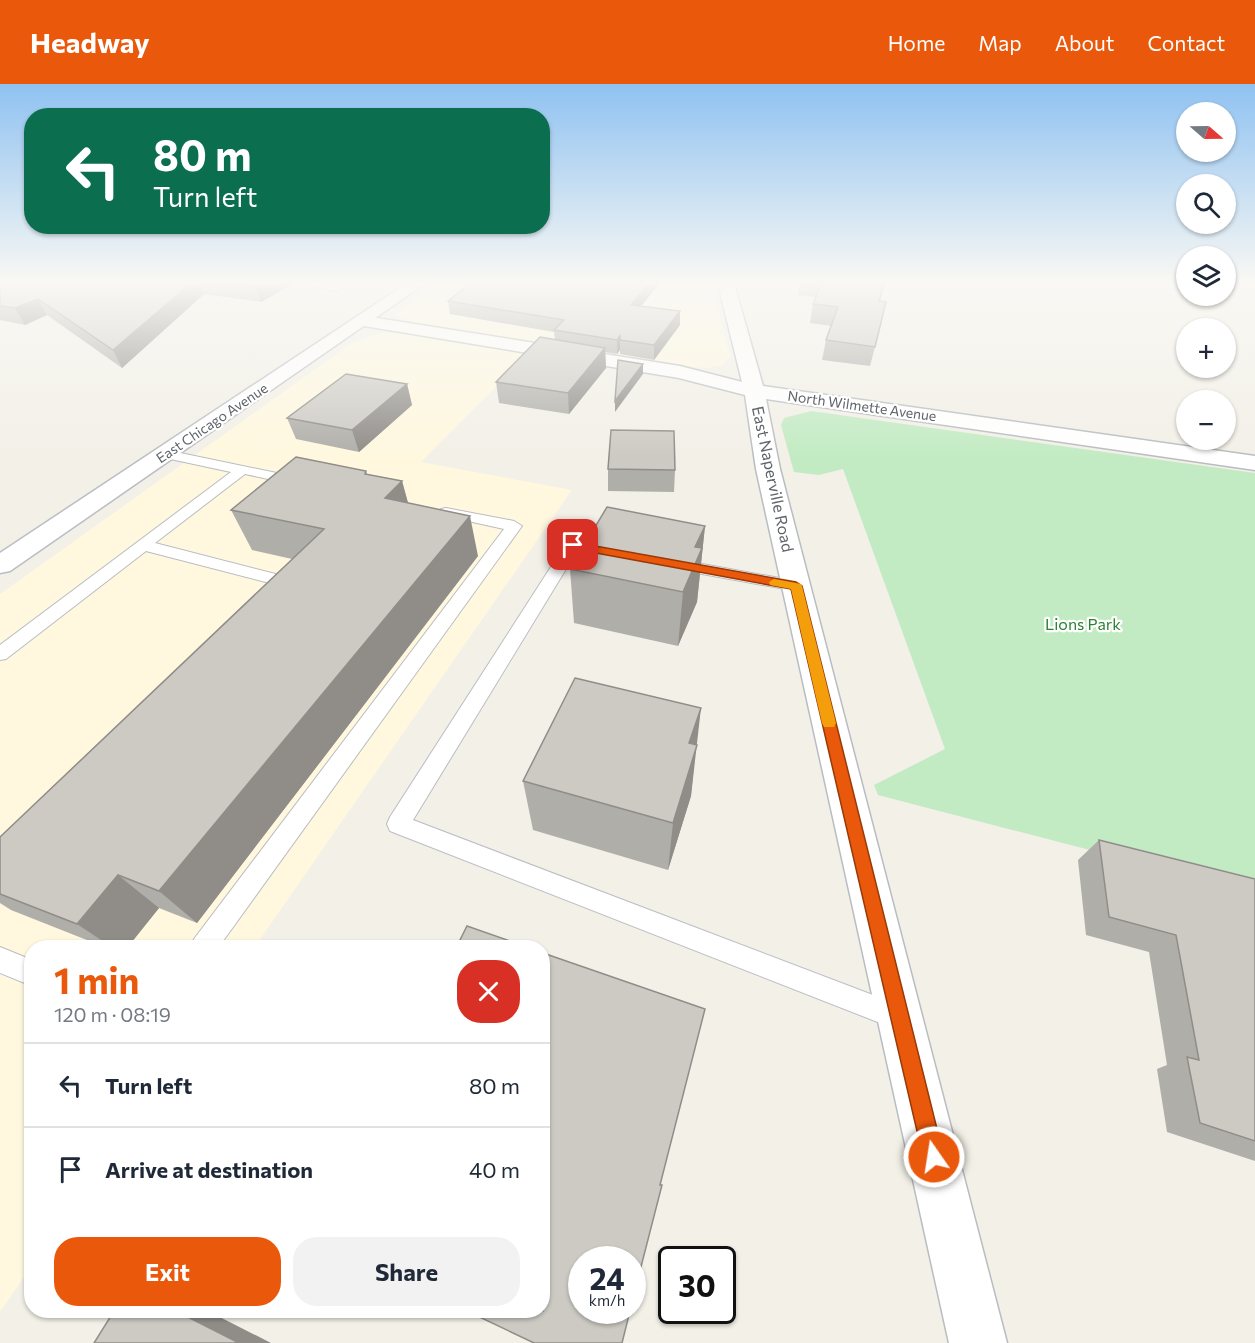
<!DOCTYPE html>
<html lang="en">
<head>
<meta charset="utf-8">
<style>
	body { margin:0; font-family:Commissioner,sans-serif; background:#f2f2f3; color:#1f2937; height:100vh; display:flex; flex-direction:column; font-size:22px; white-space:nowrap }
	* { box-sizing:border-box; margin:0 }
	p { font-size:20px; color:#747a83 }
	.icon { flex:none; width:33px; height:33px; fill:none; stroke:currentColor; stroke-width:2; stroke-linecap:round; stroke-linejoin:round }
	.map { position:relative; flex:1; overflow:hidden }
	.drawer { position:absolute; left:24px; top:856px; width:526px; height:378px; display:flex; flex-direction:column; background:#fff; border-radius:24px; box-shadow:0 2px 4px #0004 }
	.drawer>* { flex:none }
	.top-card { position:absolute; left:24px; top:24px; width:526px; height:126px; border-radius:24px; box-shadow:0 2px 4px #0004; background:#0b6e4f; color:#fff; overflow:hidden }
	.needle { width:39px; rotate:110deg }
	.fabs { position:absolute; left:1176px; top:18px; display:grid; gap:12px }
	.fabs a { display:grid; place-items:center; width:60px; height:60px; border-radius:50%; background:#fff; box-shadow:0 2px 4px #0004; font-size:30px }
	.speed { position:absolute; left:568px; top:1162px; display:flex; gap:12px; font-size:30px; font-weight:700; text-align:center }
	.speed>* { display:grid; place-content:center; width:78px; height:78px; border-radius:50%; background:#fff; box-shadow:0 2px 4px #0004; line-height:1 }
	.speed small { font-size:15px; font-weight:400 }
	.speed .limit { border:3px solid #111; border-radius:9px; background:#fff; color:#111 }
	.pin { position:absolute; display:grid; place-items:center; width:51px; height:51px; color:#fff; margin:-26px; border-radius:12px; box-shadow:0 3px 9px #0006 }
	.me { position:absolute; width:66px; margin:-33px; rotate:347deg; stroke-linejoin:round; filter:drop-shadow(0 0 4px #0008) }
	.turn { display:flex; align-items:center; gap:21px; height:126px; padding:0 30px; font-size:27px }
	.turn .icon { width:78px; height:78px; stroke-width:2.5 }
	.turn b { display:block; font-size:42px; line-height:51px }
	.round { display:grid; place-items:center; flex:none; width:63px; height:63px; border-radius:24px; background:#f2f2f3 }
	.overview { display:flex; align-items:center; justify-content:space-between; height:102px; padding:0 30px }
	h1 { font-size:36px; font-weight:700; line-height:45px; color:#ea580c }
	.cta { display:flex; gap:12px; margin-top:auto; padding:12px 30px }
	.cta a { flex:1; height:69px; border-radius:24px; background:#ea580c; color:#fff; font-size:24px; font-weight:700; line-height:69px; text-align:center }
	.cta a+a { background:#f2f2f3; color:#1f2937 }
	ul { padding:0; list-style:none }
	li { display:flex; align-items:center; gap:18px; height:84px; padding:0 30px; border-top:2px solid #e0e1e3 }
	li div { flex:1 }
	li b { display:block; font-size:22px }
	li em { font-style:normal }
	header { display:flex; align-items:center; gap:36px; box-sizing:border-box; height:84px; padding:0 30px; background:#ea580c; color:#fff }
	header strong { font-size:28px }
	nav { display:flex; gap:33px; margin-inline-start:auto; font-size:21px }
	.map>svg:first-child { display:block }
	.commercial { fill:#fff8df }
	.green { fill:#c2ebc3 }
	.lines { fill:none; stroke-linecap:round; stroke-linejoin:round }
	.service-casing { stroke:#b9bdc1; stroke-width:2 }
	.minor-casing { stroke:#b9bdc1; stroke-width:3 }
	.secondary-casing { stroke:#babdc4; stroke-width:3 }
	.service { fill:#fff; fill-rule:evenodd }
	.minor { fill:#fff; fill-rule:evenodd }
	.secondary { fill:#fff; fill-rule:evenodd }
	.wall { fill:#b0aea9 }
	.shaded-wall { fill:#908d89 }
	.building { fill:#cdcac4; stroke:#908d89; stroke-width:1.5 }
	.route { fill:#ea580c; stroke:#983908; stroke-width:1.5 }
	.slow { fill:#f59e0b }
	.labels { text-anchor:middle; stroke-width:4.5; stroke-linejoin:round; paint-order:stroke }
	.far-street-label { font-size:14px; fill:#5e6369; stroke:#fff }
	.street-label { font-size:16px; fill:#5e6369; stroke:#fff }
	.park-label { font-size:16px; fill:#2b8231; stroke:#fff }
</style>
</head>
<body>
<header>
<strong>Headway</strong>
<nav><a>Home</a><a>Map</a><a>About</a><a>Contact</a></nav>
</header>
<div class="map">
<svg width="1255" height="1259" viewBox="0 0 1255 1259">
	<rect width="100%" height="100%" fill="#f2f0e7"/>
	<!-- commercial -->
	<path class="commercial" d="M 440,196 L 710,196 L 730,273 L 722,281 L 707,284 L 689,283 L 414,238 L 403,235 L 396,230 Z
		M 381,249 L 412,250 L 530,269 L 421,378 L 572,406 L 254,864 L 32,864 L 31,1183 L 0,1228 L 0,510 L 352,259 Z"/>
	<!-- green -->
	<path class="green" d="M 811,327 L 1255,389 L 1255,809 L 878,711 L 874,701 L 945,665 L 843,385 L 819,391 L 794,388 L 781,341 L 784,334 Z"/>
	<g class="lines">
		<!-- service casing -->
		<g class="service-casing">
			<path id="service" d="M 285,196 L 308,196 L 335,201 L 342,196 L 353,196 L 337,207 Z
				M 166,366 L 301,394 L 303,397 L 301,400 L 296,401 L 245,390 L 155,459 L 303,497 L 305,501 L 303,505 L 297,506 L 146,467 L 6,575 L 0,576 L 0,561 L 231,388 L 161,373 L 159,370 Z
				M 446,424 L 514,437 L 522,442 L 218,864 L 190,864 L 194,855 L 504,445 L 441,431 L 439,428 L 441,425 Z
				M 573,456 L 614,465 L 616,468 L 608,473 L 577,467 L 413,736 L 907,924 L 911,933 L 907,942 L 898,946 L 390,747 L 387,740 L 390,733 L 565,461 Z
				M 675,475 L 796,497 L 802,498 L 804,502 L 802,506 L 796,507 L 669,484 L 667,480 L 669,476 Z
				M 0,863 L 32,876 L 32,902 L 0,889 Z"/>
		</g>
		<!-- minor casing -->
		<g class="minor-casing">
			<path id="minor" d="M 717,196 L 733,196 L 763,302 L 1255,372 L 1255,386 L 766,315 L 780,385 L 1007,1259 L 949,1259 L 756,385 L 745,311 L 679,294 L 364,242 L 358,241 L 355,237 L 358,233 L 364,232 L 680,282 L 742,298 Z"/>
		</g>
		<!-- secondary casing -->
		<g class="secondary-casing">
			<path id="secondary" d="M 412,196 L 430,196 L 10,487 L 0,489 L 0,469 Z"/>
		</g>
		<!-- service -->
		<use href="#service" class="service"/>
		<!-- minor -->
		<use href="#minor" class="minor"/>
		<!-- secondary -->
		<use href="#secondary" class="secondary"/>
	</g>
	<!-- wall -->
	<path class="wall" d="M 0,196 L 292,196 L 293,200 L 261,218 L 204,210 L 122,284 L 47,231 L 25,241 L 0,236 Z
		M 465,196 L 662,196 L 641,222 L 680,241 L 654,276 L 620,270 L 620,266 L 617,270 L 605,268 L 606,284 L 569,330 L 499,319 L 496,298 L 555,256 L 554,248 L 450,230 L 448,217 L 466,203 Z
		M 801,196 L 886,196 L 880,217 L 875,263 L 870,282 L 822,276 L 826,256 L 832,242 L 810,239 L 813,220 L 816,213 L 798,211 Z
		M 407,300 L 412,321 L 359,368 L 296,355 L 287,334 Z
		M 608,385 L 675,386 L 674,408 L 608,407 Z
		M 366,387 L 367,390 L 402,397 L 408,419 L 478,472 L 197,839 L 159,824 L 127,864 L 107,864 L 11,826 L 0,819 L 0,753 L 292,475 L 252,466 L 231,426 Z
		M 705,442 L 697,518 L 678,562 L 574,539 L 570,485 Z
		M 696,661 L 691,712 L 668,786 L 533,746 L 523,697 Z
		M 1099,756 L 1255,795 L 1255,1077 L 1167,1048 L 1157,985 L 1167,981 L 1149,868 L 1086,851 L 1078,776 Z"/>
	<!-- shaded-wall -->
	<path class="shaded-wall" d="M 195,196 L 198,196 L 204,210 L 122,284 L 113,266 Z
		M 266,196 L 292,196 L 293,200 L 261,218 L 255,202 Z
		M 652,196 L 662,196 L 631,235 L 631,221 Z
		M 885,196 L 886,196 L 874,235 L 879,217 Z
		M 38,215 L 47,231 L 25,241 L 15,224 Z
		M 680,227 L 680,241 L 654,276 L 654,261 Z
		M 620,252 L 620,266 L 617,270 L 617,256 Z
		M 605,264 L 606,284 L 569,330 L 568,309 Z
		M 643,280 L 643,290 L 615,328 L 615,317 Z
		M 407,300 L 412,321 L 359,368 L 352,346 Z
		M 402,397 L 413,437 L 385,414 Z
		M 470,432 L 478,472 L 197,839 L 159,807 Z
		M 705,442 L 697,518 L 678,562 L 683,508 L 695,463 Z
		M 701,624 L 691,712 L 668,786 L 673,739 L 689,659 Z
		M 118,791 L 159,824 L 127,864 L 113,864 L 77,840 Z
		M 176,1227 L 208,1227 L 271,1259 L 239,1259 Z"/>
	<!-- building -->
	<path class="building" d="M 0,196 L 195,196 L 113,266 L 38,215 L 15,224 L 0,222 Z
		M 213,196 L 266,196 L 255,202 Z
		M 474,196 L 652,196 L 631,221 L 680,227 L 654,261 L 620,256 L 620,252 L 617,256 L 554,246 L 564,236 L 448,217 Z
		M 823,196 L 885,196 L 879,217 L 886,218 L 875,263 L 826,256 L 838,223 L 813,220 Z
		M 540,253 L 605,264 L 568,309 L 496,298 Z
		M 618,276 L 643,280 L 615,317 Z
		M 346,290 L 407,300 L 352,346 L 287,334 Z
		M 611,346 L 674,347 L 675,386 L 608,385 Z
		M 296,373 L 366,387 L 365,390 L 402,397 L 385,414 L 470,432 L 159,807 L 118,791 L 77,840 L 0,810 L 0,753 L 324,445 L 231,426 Z
		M 607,423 L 705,442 L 695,463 L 702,464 L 683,508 L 570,485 Z
		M 575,594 L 701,624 L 689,659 L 697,661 L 673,739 L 523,697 Z
		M 1099,756 L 1255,795 L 1255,1057 L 1200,1039 L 1187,973 L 1199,976 L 1176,851 L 1109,833 Z
		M 467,842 L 530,864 L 456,864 Z
		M 543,869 L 705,925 L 660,1101 L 662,1101 L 633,1214 L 633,1176 L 582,1176 L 582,1227 L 630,1227 L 622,1259 L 534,1259 L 467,1227 L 543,1227 Z
		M 114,1227 L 176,1227 L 239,1259 L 94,1259 Z"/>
	<!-- sky -->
	<linearGradient id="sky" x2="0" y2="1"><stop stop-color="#8fc2f1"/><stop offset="0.53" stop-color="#f9f8f4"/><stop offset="1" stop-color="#f9f8f4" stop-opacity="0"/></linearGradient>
	<rect width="1255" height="373" fill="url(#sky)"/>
	<!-- route -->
	<path class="route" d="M 573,458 L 796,498 L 802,502 L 944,1073 L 941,1080 L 934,1083 L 926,1080 L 923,1073 L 791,505 L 569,464 L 567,461 Z"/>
	<!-- slow -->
	<path class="slow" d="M 774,495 L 801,500 L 802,502 L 836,639 L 834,643 L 824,643 L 822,639 L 791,505 L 770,501 L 769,498 Z"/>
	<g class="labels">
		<!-- far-street labels -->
		<g class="far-street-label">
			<text transform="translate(862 322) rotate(8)" y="5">North Wilmette Avenue</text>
			<text transform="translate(212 339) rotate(-34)" y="5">East Chicago Avenue</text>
		</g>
		<!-- street labels -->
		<g class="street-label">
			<text transform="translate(773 395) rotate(78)" y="6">East Naperville Road</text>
		</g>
		<!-- park labels -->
		<g class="park-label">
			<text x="1083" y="546">Lions Park</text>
		</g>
	</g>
</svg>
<div class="fabs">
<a><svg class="needle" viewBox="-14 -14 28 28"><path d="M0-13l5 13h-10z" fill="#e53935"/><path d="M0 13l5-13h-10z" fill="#747a83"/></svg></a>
<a><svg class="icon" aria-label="search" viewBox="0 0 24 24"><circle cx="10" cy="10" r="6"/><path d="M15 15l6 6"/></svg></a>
<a><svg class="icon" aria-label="layers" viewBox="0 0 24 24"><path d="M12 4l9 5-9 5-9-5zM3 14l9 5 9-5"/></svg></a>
<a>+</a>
<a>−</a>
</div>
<div class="speed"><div>24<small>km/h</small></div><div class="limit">30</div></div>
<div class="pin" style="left:573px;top:461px;background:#d93025"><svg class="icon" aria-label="arrive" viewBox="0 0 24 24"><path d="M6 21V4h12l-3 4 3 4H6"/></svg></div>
<svg class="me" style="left:934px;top:1073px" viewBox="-20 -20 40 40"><circle r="17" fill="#ea580c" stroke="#fff" stroke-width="3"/><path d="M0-11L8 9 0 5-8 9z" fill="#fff"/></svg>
<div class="top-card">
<div class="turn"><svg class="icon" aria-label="left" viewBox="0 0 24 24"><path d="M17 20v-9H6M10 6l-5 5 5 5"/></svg><div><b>80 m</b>Turn left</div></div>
</div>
<section class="drawer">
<div class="overview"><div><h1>1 min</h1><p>120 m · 08:19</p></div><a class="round" style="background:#d93025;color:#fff"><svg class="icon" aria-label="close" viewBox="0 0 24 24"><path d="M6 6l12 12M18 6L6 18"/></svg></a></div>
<ul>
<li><svg class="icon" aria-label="left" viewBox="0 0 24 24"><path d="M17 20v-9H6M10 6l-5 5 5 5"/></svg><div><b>Turn left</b></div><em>80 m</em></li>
<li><svg class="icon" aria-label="arrive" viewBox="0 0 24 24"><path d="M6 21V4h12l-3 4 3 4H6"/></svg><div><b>Arrive at destination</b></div><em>40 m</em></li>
</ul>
<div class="cta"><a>Exit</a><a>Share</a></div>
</section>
</div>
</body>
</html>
